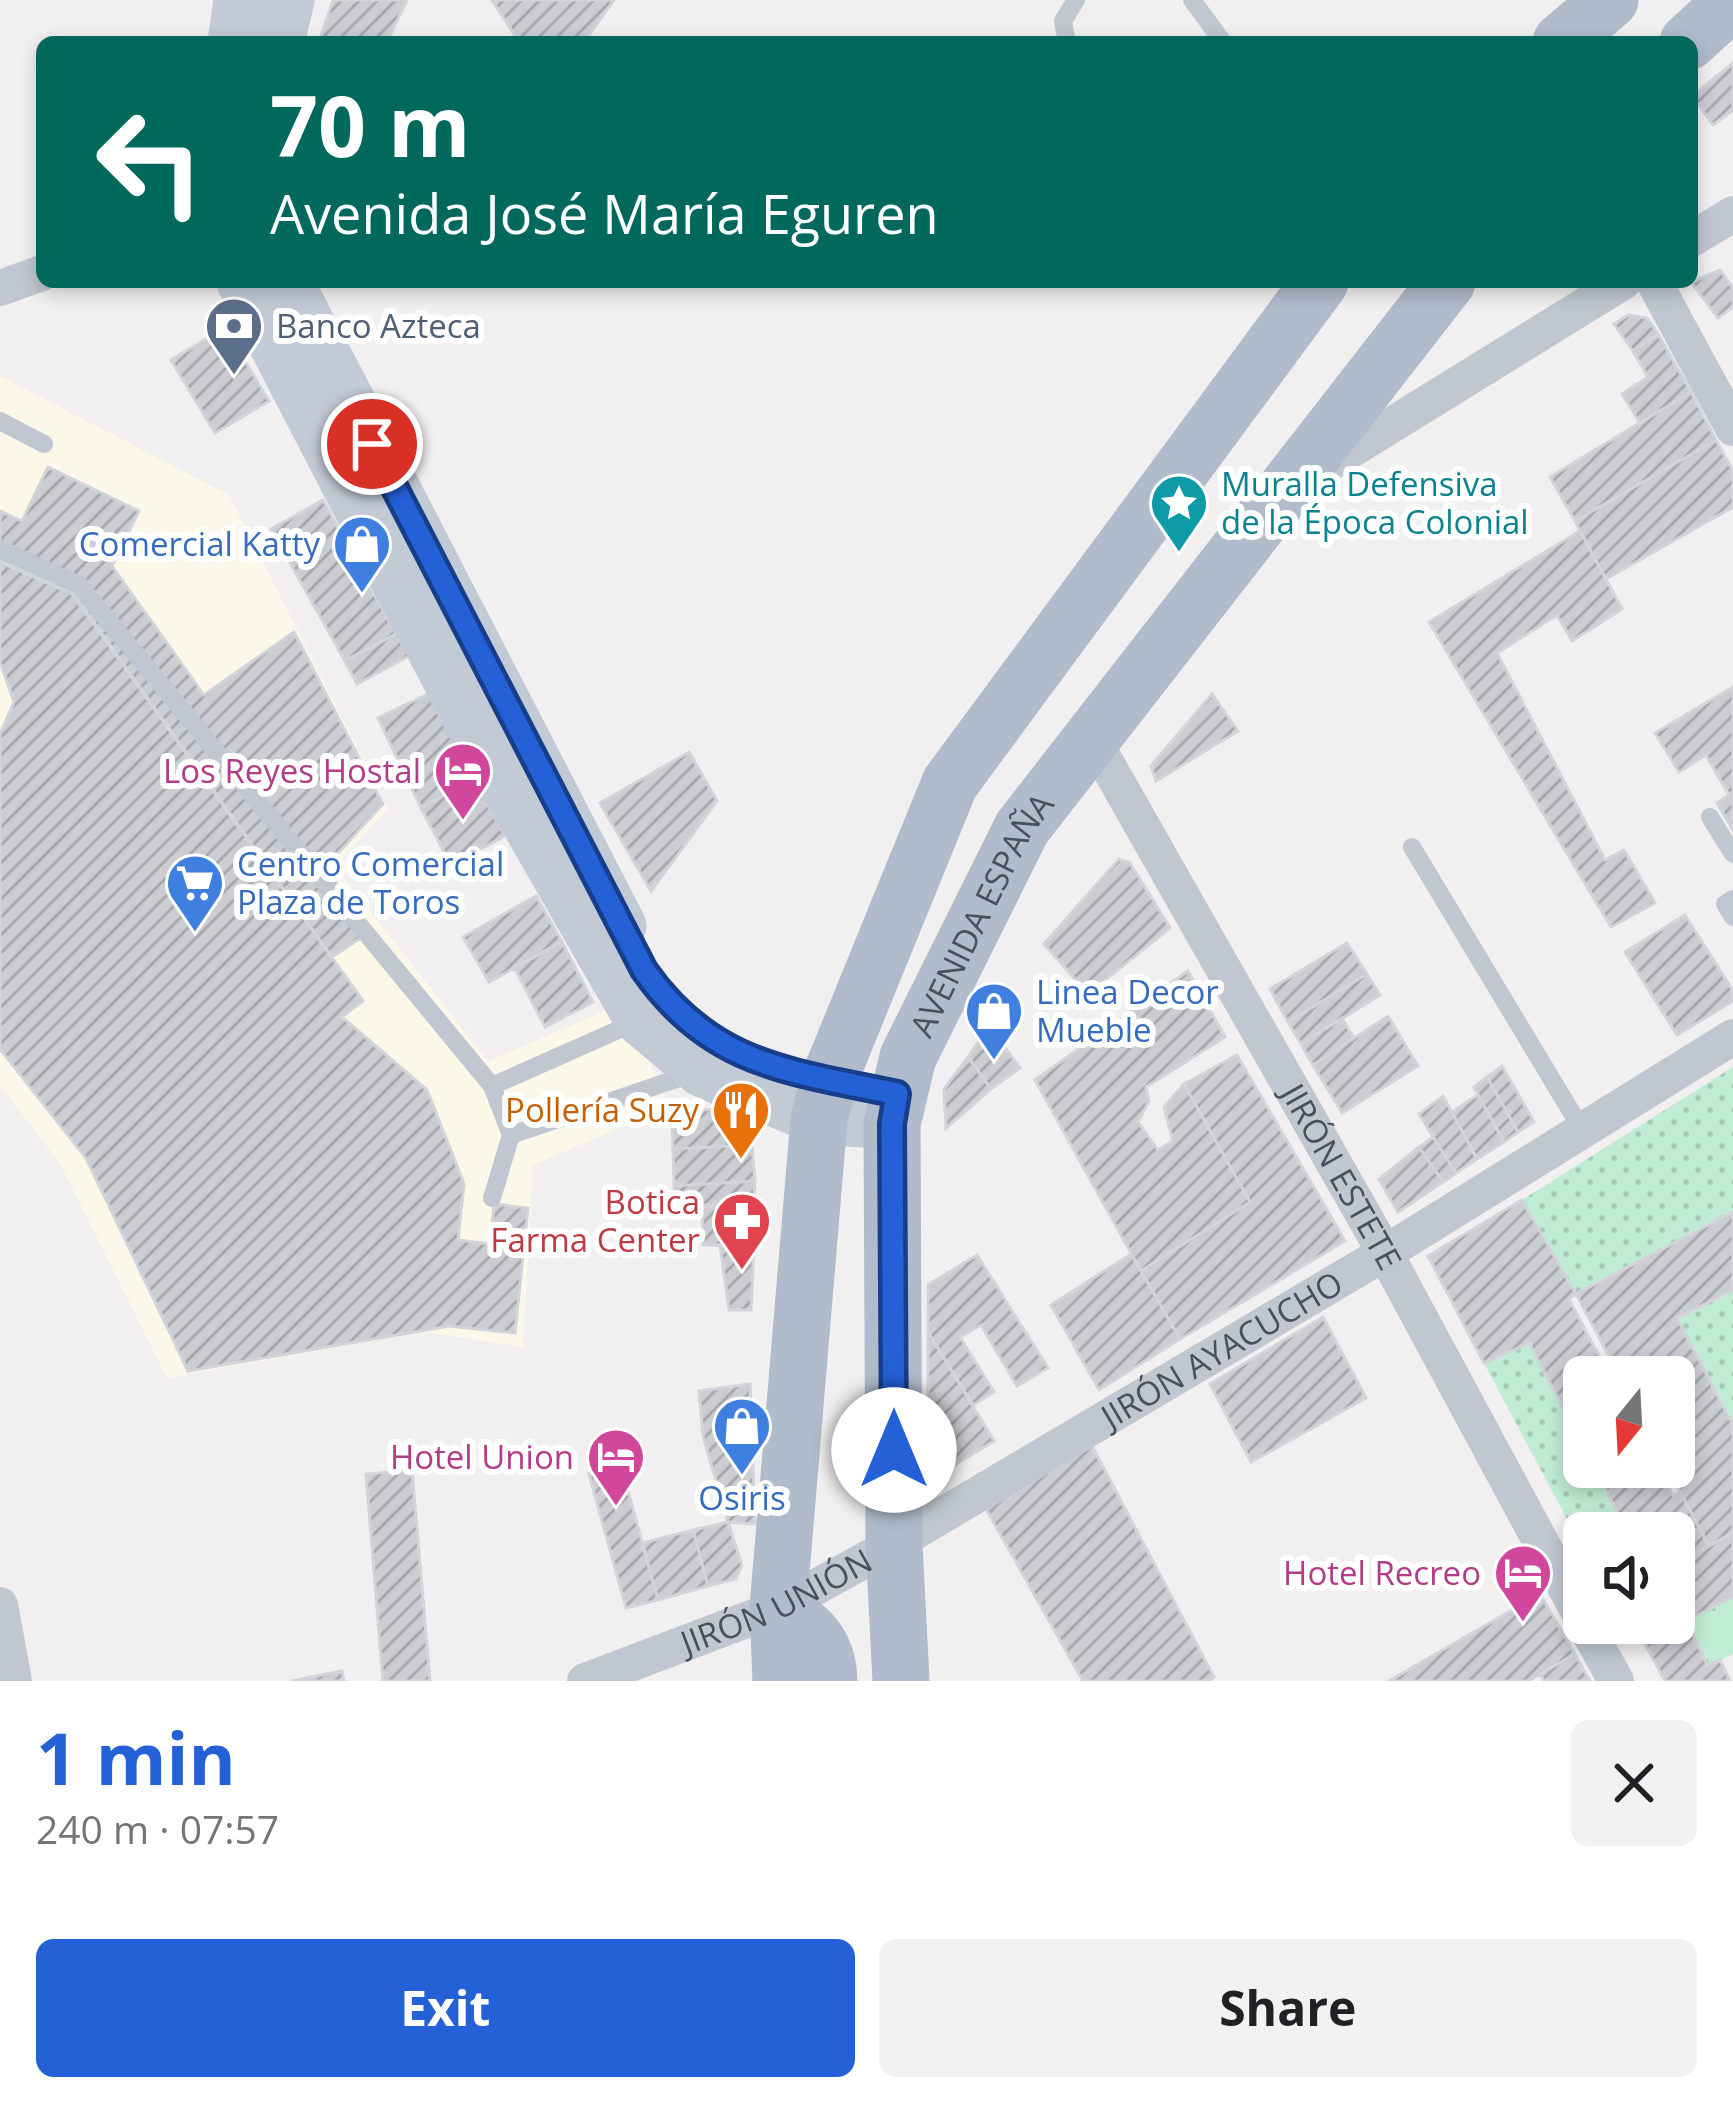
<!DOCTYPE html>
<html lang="en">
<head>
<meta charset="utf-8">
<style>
	body { margin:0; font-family:"Open Sans",sans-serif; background:#f2f2f2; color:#202124; height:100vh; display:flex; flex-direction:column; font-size:45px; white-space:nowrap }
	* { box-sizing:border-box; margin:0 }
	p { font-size:39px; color:#757577 }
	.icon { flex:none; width:66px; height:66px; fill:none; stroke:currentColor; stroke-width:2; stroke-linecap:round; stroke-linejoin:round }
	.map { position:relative; height:1681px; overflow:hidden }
	.drawer { display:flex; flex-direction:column; background:#fff; flex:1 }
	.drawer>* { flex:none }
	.guide { position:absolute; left:36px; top:36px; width:1662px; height:252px; border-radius:18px; box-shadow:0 6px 18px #0003; background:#00695c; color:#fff; overflow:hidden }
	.needle { width:78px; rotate:198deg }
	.buttons { position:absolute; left:1563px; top:1356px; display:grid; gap:24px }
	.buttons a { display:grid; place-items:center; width:132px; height:132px; border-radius:18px; background:#fff; box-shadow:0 6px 18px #0003; font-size:60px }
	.pin { position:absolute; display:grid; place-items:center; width:102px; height:102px; color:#fff; margin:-51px; border:6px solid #fff; border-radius:50%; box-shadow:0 3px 12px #0007 }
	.me { position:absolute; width:132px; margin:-66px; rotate:0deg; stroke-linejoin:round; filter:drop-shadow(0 0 9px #0008) }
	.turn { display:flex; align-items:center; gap:42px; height:252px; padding:0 36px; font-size:54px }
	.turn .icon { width:156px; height:156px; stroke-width:2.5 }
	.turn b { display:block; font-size:84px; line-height:102px }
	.round { display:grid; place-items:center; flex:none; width:126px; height:126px; border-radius:18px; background:#f2f2f2 }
	.head { display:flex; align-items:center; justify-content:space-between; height:204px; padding:0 36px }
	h1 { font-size:72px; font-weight:700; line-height:90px; color:#2460d6 }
	.button { display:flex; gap:24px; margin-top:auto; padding:24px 36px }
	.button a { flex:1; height:138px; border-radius:18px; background:#2460d6; color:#fff; font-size:48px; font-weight:700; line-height:138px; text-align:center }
	.button a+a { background:#f2f2f2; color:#202124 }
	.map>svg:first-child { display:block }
	.commercial { fill:#fbf7e9 }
	.grass { fill:url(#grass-tufts) }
	.park { fill:url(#park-dots) }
	.building { fill:url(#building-hatch); stroke:#d3d4da; stroke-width:3 }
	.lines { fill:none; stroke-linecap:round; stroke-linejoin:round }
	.lane { stroke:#c0c7d0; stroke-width:18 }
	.street { stroke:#c0c7d0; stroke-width:36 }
	.secondary { stroke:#c2cad6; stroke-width:51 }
	.primary { stroke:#b0bbcc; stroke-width:57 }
	.route-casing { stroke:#173e8b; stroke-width:30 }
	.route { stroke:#2460d6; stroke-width:21 }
	.labels { text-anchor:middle; stroke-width:12; stroke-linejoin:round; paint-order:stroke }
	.service-label { font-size:33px; fill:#4e5e75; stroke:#fff; text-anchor:start }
	.culture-label { font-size:33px; fill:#0d838f; stroke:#fff; text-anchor:start }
	.shop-label { font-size:33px; fill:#366cbe; stroke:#fff; text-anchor:start }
	.hotel-label { font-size:33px; fill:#b23c85; stroke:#fff; text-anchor:end }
	.street-label { font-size:33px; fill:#48505b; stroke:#fff }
	.food-label { font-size:33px; fill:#c56008; stroke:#fff; text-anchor:end }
	.health-label { font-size:33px; fill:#be3a42; stroke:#fff; text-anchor:end }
</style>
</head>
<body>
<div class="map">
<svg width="1733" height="1681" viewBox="0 0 1733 1681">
	<defs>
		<pattern id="grass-tufts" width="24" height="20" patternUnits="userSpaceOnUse" patternTransform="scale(3)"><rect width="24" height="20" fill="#c0ecd5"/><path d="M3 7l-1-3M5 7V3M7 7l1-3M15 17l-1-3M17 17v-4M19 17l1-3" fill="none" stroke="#a6ccb9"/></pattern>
		<pattern id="park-dots" width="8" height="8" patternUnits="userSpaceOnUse" patternTransform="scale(3)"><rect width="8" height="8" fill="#c0ecd5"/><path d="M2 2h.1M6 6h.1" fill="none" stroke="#a6ccb9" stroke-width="1.8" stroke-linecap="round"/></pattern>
		<pattern id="building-hatch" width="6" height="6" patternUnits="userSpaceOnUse" patternTransform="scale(3)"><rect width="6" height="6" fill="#cccdd3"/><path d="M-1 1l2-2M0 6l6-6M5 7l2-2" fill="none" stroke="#a8a9ae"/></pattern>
	</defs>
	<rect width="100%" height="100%" fill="#f1efef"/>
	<!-- commercial -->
	<path class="commercial" d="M 0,376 L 229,495 L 388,809 L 335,866 L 488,1061 L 624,1003 L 669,1107 L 533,1165 L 523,1347 L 423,1332 L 167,1378 L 61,1165 L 0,1085 Z"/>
	<!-- grass -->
	<path class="grass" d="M 1733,1597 L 1733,1654 L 1708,1666 L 1686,1621 Z"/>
	<!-- park -->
	<path class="park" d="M 1733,1067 L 1733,1210 L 1576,1294 L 1522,1200 Z
		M 1733,1290 L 1733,1425 L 1677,1318 Z
		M 1529,1343 L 1584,1448 L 1584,1467 L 1594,1467 L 1628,1533 L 1584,1533 L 1584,1551 L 1484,1363 Z"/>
	<!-- building -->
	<path class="building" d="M 333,0 L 407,0 L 387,42 L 319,42 Z
		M 492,0 L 614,0 L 584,42 L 519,42 Z
		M 1733,63 L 1733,110 L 1713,125 L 1692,96 Z
		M 1720,270 L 1733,288 L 1733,307 L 1718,318 L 1691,282 Z
		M 1628,315 L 1647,318 L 1658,334 L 1633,351 L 1614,324 Z
		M 225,328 L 269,401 L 215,433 L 171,360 Z
		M 1658,334 L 1691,392 L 1640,423 L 1622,394 L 1648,377 L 1633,351 Z
		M 1691,392 L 1716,440 L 1575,521 L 1550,477 Z
		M 1716,440 L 1733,471 L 1733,507 L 1606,579 L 1575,521 Z
		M 48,467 L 139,511 L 112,566 L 204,695 L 294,632 L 383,804 L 325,867 L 371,931 L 332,957 L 73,593 L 0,560 L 0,511 L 22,521 Z
		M 323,500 L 396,634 L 345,661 L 271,529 Z
		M 1580,531 L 1622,609 L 1572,641 L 1557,615 L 1497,653 L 1605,860 L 1624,850 L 1655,903 L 1611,927 L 1429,622 Z
		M 0,562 L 72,594 L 363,1001 L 342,1017 L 427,1090 L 464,1184 L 458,1240 L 490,1244 L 494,1204 L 528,1208 L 515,1333 L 449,1326 L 188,1371 L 86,1158 L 0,1049 L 0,734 L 14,702 L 0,662 Z
		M 396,634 L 409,656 L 357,684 L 345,661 Z
		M 1733,687 L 1733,830 L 1717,803 L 1729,795 L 1706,755 L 1679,772 L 1655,733 Z
		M 430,693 L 474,779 L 421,808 L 378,718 Z
		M 1212,694 L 1238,731 L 1156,781 L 1151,766 Z
		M 689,752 L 717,801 L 651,891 L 600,803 Z
		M 474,779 L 505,836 L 451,865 L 421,808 Z
		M 1119,859 L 1130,863 L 1170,928 L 1088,994 L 1044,944 Z
		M 536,896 L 562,942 L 489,982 L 463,937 Z
		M 1685,915 L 1733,991 L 1733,1001 L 1677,1035 L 1625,952 Z
		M 562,942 L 593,1002 L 545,1027 L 514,967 Z
		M 1347,943 L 1367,974 L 1288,1022 L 1270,989 Z
		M 1188,971 L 1225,1037 L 1146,1087 L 1149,1101 L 1138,1122 L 1158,1150 L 1173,1141 L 1164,1107 L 1184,1084 L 1250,1202 L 1141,1271 L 1035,1080 Z
		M 1367,974 L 1380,995 L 1301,1044 L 1288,1022 Z
		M 1388,1016 L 1418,1066 L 1342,1113 L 1313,1065 Z
		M 1342,1018 L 1354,1038 L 1313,1065 L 1301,1044 Z
		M 989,1026 L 1020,1068 L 991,1089 L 968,1057 Z
		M 1237,1055 L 1345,1241 L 1180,1339 L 1141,1271 L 1250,1202 L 1184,1084 Z
		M 968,1057 L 991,1089 L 946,1128 L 944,1089 Z
		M 1502,1066 L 1534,1122 L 1518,1132 L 1487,1077 Z
		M 1487,1077 L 1518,1132 L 1504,1142 L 1474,1087 Z
		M 1478,1095 L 1504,1142 L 1477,1159 L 1452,1112 Z
		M 1443,1096 L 1477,1159 L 1456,1173 L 1419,1114 Z
		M 749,1108 L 752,1145 L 673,1149 L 672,1111 Z
		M 1433,1137 L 1456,1173 L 1443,1182 L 1419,1147 Z
		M 752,1145 L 755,1181 L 674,1186 L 673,1149 Z
		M 1419,1147 L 1443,1182 L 1398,1212 L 1379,1179 Z
		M 755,1181 L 754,1205 L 676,1207 L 674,1186 Z
		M 1522,1200 L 1576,1294 L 1569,1299 L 1610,1377 L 1584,1377 L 1584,1448 L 1529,1343 L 1484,1363 L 1428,1256 Z
		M 702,1205 L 754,1205 L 754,1246 L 703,1245 Z
		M 1733,1212 L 1733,1290 L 1677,1318 L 1733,1425 L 1733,1533 L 1709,1546 L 1667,1467 L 1674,1467 L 1674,1377 L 1620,1377 L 1576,1294 Z
		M 720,1245 L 754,1246 L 751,1310 L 729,1310 Z
		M 1131,1254 L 1180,1339 L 1099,1390 L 1051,1305 Z
		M 977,1255 L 1048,1368 L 1017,1386 L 981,1325 L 960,1337 L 994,1392 L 973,1405 L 928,1332 L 928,1285 Z
		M 1323,1317 L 1366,1398 L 1251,1462 L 1210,1384 Z
		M 928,1332 L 994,1441 L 954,1465 L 928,1457 Z
		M 750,1384 L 755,1524 L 728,1522 L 703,1436 L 699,1391 Z
		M 1092,1446 L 1214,1677 L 1209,1681 L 1083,1681 L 986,1509 Z
		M 621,1465 L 658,1600 L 626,1608 L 589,1474 Z
		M 1594,1467 L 1658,1467 L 1673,1496 L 1680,1492 L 1709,1546 L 1674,1564 L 1674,1533 L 1628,1533 Z
		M 412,1470 L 430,1681 L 383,1681 L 366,1474 Z
		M 728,1522 L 742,1565 L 736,1579 L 708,1586 L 693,1530 Z
		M 693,1530 L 708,1586 L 658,1600 L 642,1543 Z
		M 1733,1533 L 1733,1597 L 1686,1621 L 1708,1666 L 1720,1660 L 1730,1681 L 1665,1681 L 1634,1623 L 1674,1623 L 1674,1564 Z
		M 1540,1594 L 1575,1654 L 1528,1681 L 1389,1681 Z
		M 1575,1654 L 1590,1681 L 1544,1681 L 1540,1674 Z
		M 342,1671 L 344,1681 L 291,1681 Z"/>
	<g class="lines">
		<!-- lane -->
		<path class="lane" d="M 1192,0 L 1223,42
			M 1067,42 L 1063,21 L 1076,0
			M 0,421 L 44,444
			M 0,549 L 79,585 L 492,1086 L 511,1135 L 492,1198
			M 1710,817 L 1733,854
			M 1412,847 L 1581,1128
			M 1733,899 L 1725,904 L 1733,917
			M 492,1086 L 636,1022
			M 511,1135 L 694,1073"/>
		<!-- street -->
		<g class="street">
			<path d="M 1692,239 L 1733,214"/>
			<path d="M 1654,282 L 1733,428"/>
			<path d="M 0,288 L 42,273"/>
			<path d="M 1314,473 L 1623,282"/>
			<path id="s1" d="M 1091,736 L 1385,1253 L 1584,1622"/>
			<path d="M 0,1605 L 14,1681"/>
			<path d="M 1584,1623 L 1616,1681"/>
			<path id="s2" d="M 585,1681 L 778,1608 L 894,1544 L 1385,1253 L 1733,1037"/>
		</g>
		<!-- secondary -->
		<path class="secondary" d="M 233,42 L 239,0
			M 279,42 L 289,0
			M 242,282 L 479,740 L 640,1020 L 701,1071 L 730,1084 L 819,1119 L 892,1124
			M 288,282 L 621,926"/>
		<!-- primary -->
		<g class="primary">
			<path d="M 1561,42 L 1610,0"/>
			<path d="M 1688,42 L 1733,1"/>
			<path d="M 778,1608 C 809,1627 828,1643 829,1681"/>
			<path d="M 781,1681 L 778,1608 L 819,1119 L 829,1080 L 950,783 L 1320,282"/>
			<path id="s3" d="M 901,1681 L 894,1544 L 892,1124 L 908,1057 L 1022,828 L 1447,282"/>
		</g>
	</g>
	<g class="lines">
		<!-- route casing -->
		<g class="route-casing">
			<path id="route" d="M 372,444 L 644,970 C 711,1066 790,1071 897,1094 L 892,1124 L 894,1450"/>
		</g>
		<!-- route -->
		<use href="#route" class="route"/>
	</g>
	<!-- icons -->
	<defs>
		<g id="bank-pin" transform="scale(3)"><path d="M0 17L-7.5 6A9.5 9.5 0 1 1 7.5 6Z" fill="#5c6f8a" stroke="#fff"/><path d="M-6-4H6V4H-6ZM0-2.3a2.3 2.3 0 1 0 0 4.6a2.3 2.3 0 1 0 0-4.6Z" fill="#fff"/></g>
		<g id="sight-pin" transform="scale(3)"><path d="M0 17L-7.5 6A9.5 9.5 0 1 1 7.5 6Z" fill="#0f9aa8" stroke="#fff"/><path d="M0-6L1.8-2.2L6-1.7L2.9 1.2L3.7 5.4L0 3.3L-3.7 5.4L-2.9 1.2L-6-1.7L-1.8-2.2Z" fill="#fff"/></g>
		<g id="shop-pin" transform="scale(3)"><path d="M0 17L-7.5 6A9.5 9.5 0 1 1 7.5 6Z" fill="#3f7fe0" stroke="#fff"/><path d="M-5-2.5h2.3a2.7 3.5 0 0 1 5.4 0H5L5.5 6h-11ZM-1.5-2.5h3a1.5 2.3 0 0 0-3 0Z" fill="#fff"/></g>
		<g id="hotel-pin" transform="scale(3)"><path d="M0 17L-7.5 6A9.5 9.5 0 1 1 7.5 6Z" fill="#d1479c" stroke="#fff"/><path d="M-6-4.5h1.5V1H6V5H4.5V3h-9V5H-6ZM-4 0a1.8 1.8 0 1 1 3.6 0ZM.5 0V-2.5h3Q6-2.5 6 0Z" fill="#fff"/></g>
		<g id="supermarket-pin" transform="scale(3)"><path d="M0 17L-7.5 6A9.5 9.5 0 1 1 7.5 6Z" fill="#3f7fe0" stroke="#fff"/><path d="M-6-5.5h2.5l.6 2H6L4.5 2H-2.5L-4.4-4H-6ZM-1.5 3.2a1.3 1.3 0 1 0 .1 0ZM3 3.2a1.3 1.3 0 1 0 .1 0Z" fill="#fff"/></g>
		<g id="restaurant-pin" transform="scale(3)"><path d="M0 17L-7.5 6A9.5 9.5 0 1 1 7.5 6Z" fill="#e8710a" stroke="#fff"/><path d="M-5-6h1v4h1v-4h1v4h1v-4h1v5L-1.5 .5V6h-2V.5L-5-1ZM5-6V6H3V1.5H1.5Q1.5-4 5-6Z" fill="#fff"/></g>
		<g id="pharmacy-pin" transform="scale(3)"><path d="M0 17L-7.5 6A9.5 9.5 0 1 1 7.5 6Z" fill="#e0444e" stroke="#fff"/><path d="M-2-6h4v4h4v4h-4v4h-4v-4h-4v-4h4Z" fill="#fff"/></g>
	</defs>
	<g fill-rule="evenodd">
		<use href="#bank-pin" x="234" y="326"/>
		<use href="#sight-pin" x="1179" y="503"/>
		<use href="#shop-pin" x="362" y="544"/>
		<use href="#hotel-pin" x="463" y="771"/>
		<use href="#supermarket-pin" x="195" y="883"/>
		<use href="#shop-pin" x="994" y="1011"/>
		<use href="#restaurant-pin" x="741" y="1110"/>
		<use href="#pharmacy-pin" x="742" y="1221"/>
		<use href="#shop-pin" x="742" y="1426"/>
		<use href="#hotel-pin" x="616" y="1457"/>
		<use href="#hotel-pin" x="1523" y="1573"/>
	</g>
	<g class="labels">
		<!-- service labels -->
		<g class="service-label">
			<text x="276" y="338">Banco Azteca</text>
		</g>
		<!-- culture labels -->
		<g class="culture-label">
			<text x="1221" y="496">Muralla Defensiva<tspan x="1221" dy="38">de la Época Colonial</tspan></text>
		</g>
		<!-- shop labels -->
		<g class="shop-label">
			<text x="320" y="556" text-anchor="end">Comercial Katty</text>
			<text x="237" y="876">Centro Comercial<tspan x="237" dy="38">Plaza de Toros</tspan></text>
			<text x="1036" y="1004">Linea Decor<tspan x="1036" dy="38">Mueble</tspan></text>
			<text x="742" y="1510" text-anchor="middle">Osiris</text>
		</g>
		<!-- hotel labels -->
		<g class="hotel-label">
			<text x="421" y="783">Los Reyes Hostal</text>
			<text x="574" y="1469">Hotel Union</text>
			<text x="1481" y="1585">Hotel Recreo</text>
		</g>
		<!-- street labels -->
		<g class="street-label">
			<text dy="12" stroke="none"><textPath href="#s3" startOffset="786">AVENIDA ESPAÑA</textPath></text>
			<text dy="12" stroke="none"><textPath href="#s1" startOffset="507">JIRÓN ESTETE</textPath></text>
			<text dy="12" stroke="none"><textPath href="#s2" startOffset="720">JIRÓN AYACUCHO</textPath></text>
			<text dy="12" stroke="none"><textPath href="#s2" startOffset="207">JIRÓN UNIÓN</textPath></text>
		</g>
		<!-- food labels -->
		<g class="food-label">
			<text x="699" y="1122">Pollería Suzy</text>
		</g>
		<!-- health labels -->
		<g class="health-label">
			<text x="700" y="1214">Botica<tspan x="700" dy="38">Farma Center</tspan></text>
		</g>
	</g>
</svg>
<div class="buttons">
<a><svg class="needle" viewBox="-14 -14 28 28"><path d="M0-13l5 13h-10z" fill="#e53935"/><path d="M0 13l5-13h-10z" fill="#757577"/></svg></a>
<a><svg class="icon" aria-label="sound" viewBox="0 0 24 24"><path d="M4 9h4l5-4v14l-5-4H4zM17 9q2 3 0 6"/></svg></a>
</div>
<div class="pin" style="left:372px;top:444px;background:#d93025"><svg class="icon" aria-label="arrive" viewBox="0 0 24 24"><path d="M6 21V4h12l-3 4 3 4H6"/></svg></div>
<svg class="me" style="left:894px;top:1450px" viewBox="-20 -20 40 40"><circle r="19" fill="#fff"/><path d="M0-13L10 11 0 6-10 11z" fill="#2460d6"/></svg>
<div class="guide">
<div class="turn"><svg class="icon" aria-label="left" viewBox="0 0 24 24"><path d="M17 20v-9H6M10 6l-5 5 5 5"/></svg><div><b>70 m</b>Avenida José María Eguren</div></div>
</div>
</div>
<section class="drawer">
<div class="head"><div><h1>1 min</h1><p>240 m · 07:57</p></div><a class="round"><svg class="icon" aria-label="close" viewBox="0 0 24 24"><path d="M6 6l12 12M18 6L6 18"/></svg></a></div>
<div class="button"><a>Exit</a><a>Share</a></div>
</section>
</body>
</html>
